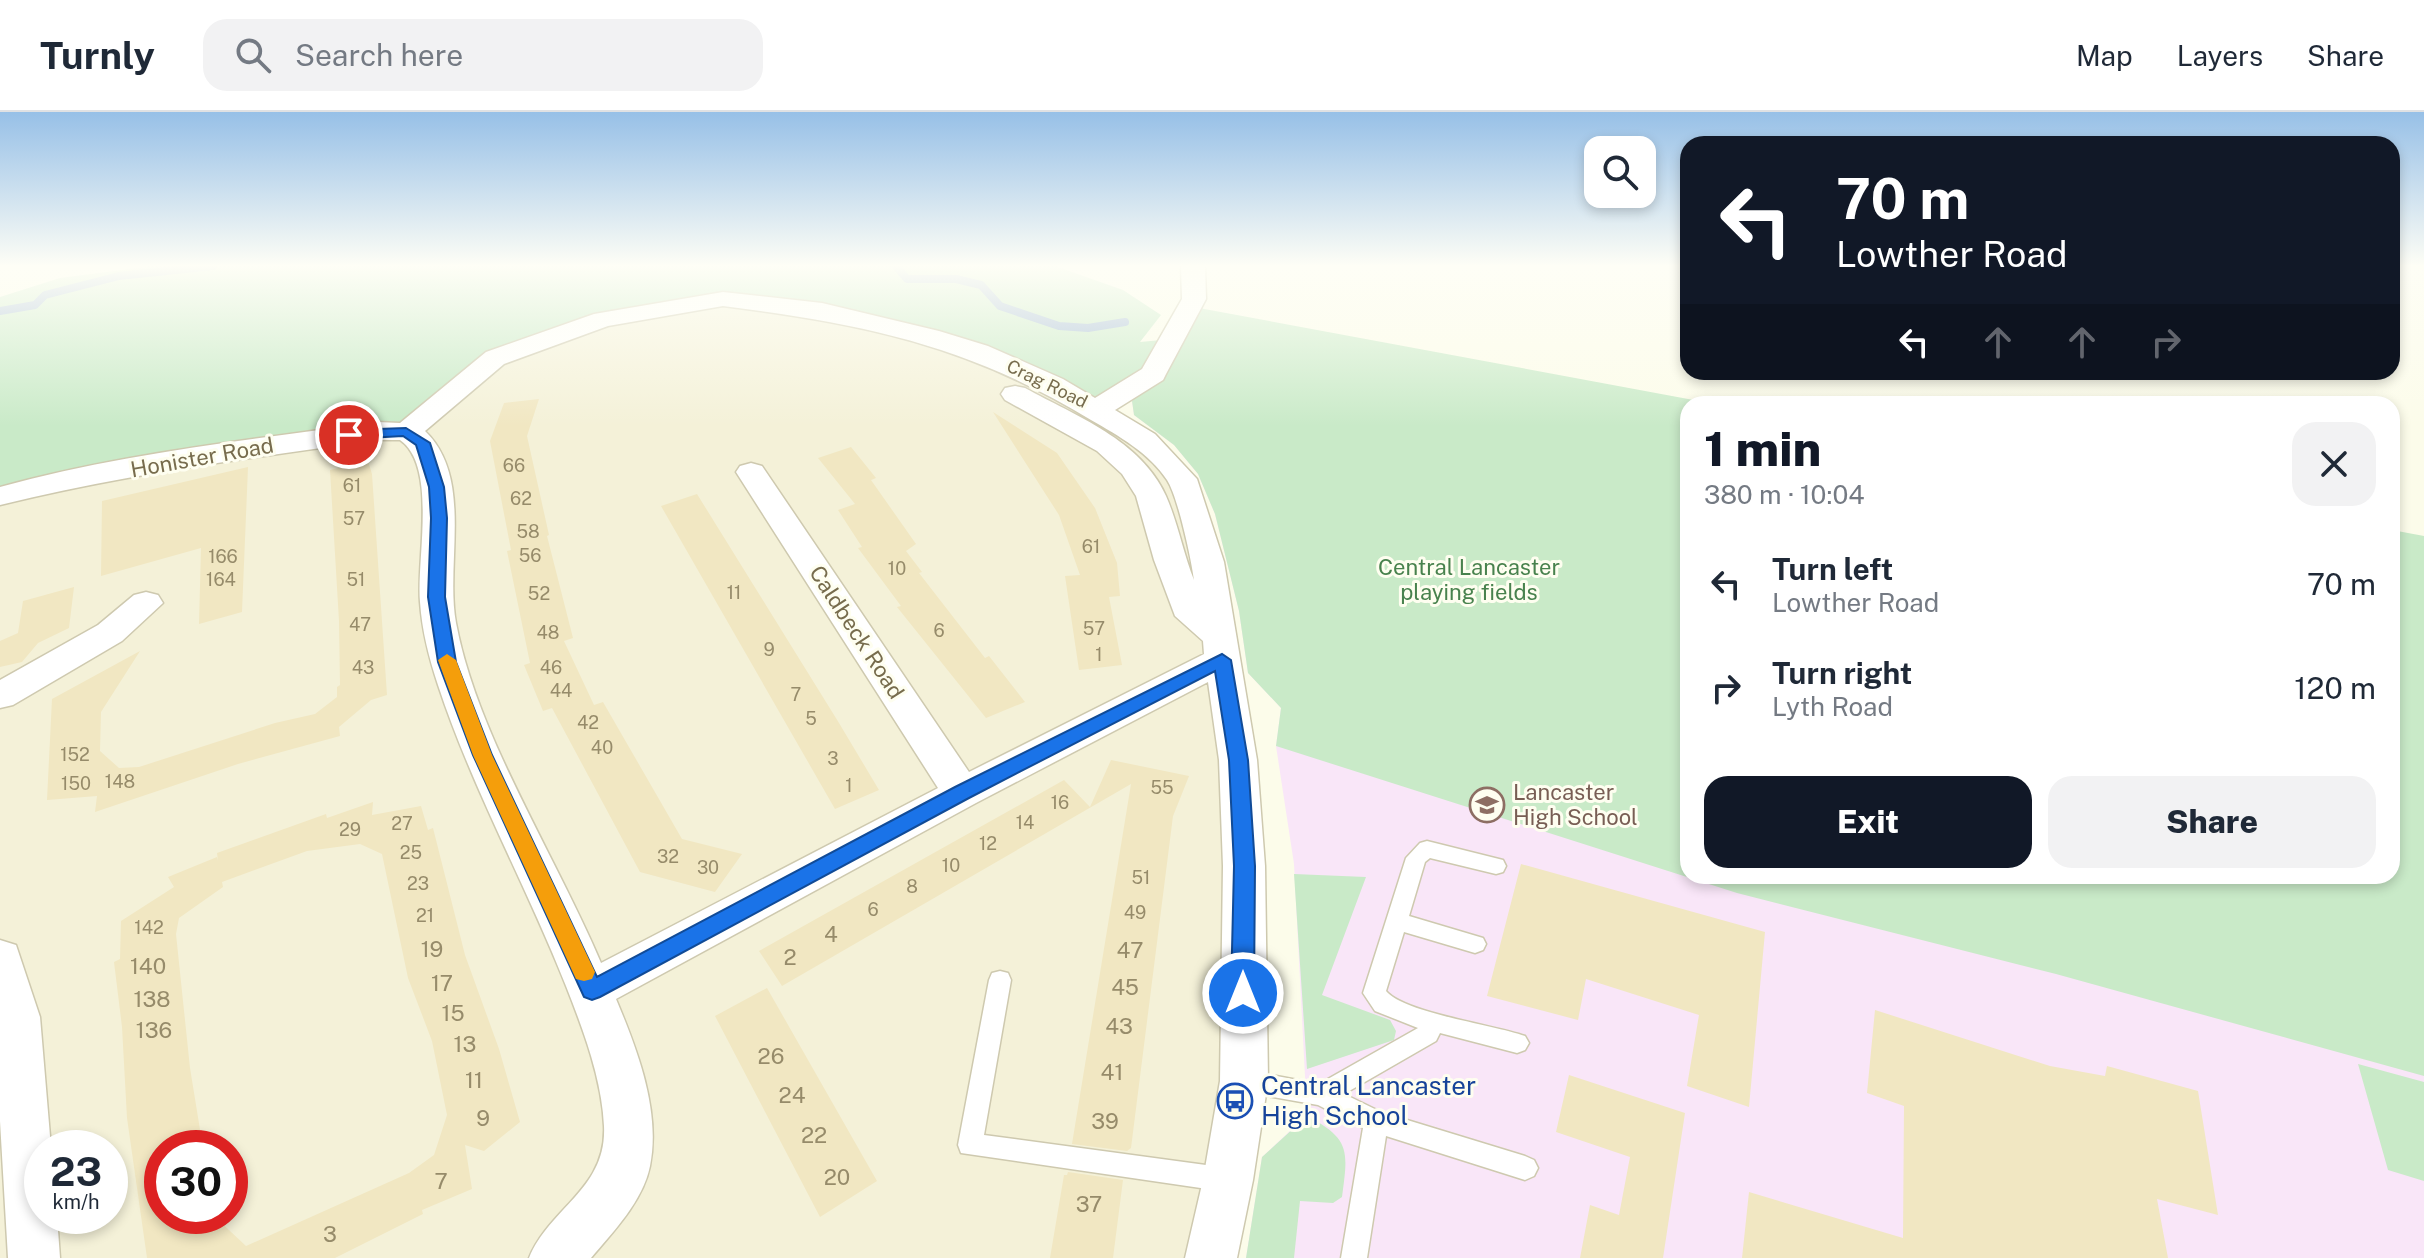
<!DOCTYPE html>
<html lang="en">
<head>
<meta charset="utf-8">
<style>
	body { margin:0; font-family:"Public Sans",sans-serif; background:#f2f2f3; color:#1f2937; height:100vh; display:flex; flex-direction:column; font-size:30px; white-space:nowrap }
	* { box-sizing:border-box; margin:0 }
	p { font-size:26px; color:#747a83 }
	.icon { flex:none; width:44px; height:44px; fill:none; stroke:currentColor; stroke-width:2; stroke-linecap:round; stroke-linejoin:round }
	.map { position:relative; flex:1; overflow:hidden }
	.drawer { position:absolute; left:1680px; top:284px; width:720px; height:488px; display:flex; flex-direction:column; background:#fff; border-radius:24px; box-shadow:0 4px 12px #0003 }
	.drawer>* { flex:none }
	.hud { position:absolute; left:1680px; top:24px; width:720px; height:244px; border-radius:24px; box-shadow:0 4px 12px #0003; background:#111827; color:#fff; overflow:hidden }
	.controls { position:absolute; left:1584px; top:24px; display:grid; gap:16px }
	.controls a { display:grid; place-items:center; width:72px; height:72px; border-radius:16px; background:#fff; box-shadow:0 4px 12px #0003; font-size:40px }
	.speed { position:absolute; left:24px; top:1018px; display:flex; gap:16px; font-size:40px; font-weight:700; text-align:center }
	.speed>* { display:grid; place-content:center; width:104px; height:104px; border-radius:50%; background:#fff; box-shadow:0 4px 12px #0003; line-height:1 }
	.speed small { font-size:20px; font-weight:400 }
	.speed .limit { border:12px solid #d22; background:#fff; color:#111 }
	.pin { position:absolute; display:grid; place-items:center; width:68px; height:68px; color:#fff; margin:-34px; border:4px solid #fff; border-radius:50%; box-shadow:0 2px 8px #0007 }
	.me { position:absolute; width:88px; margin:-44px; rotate:0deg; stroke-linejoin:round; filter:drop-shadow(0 0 6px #0008) }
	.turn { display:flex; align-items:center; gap:28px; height:168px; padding:0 24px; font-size:36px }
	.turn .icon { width:104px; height:104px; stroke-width:2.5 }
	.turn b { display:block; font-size:56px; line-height:68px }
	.lanes { display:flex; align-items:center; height:76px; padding:0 24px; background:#0003; justify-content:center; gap:40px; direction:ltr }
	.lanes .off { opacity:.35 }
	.round { display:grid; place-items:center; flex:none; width:84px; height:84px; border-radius:24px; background:#f2f2f3 }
	.overview { display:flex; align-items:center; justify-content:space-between; height:136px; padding:0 24px }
	h1 { font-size:48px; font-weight:800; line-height:60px; color:#111827 }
	.primary-button { display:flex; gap:16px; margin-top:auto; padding:16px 24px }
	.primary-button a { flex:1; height:92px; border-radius:24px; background:#111827; color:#fff; font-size:32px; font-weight:800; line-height:92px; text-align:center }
	.primary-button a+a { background:#f2f2f3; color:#1f2937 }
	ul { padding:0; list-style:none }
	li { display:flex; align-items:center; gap:24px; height:104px; padding:0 24px }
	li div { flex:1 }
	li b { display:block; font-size:30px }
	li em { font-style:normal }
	header { display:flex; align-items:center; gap:48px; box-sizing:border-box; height:112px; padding:0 40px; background:#fff; border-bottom:2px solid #e0e1e3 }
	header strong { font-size:38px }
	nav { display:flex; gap:44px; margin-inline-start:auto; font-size:28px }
	.search { width:560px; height:72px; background:#f2f2f3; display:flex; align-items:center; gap:20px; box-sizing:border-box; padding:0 28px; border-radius:24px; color:#747a83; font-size:30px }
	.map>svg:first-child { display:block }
	.residential { fill:#f4f1d8; fill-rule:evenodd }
	.education { fill:#f9e6f8 }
	.green { fill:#c9eac8 }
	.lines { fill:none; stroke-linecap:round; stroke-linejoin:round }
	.stream { stroke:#a4bcd7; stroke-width:8 }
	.building { fill:#f1e7c2; fill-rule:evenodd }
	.service-casing { stroke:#cec9af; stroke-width:3 }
	.minor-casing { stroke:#cec9af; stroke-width:3 }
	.service { fill:#fff; fill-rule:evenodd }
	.minor { fill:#fff; fill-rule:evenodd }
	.route { fill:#1a73e8; stroke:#114b97; stroke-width:2 }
	.slow { fill:#f59e0b }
	.labels { text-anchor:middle; stroke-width:6; stroke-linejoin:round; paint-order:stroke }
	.far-street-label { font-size:18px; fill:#776c4d; stroke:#fefef0 }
	.number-label { font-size:18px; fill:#968b6a }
	.street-label { font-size:22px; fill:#776c4d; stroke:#fefef0 }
	.park-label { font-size:22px; fill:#48824d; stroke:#fefef0 }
	.education-label { font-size:22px; fill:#785e54; stroke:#fefef0; text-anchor:start }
	.near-number-label { font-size:22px; fill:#968b6a }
	.near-transit-label { font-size:26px; fill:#164399; stroke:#fefef0; text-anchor:start }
</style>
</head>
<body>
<header>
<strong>Turnly</strong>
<div class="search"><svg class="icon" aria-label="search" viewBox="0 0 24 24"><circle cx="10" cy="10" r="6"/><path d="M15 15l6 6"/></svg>Search here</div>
<nav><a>Map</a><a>Layers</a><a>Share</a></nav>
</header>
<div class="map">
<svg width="2424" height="1146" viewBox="0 0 2424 1146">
	<rect width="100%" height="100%" fill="#fcfcea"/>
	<!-- residential -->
	<path class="residential" d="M 723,187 L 822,199 L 1053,273 L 1182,367 L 1222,548 L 1227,1033 L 1207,1146 L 0,1146 L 0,387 L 495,246 L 603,207 ZM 42,1036 L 110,1036 L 110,1104 L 42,1104 ZM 162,1036 L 230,1036 L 230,1104 L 162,1104 Z"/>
	<!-- education -->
	<path class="education" d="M 1132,289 L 1688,292 L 1688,764 L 2392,764 L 2424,424 L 2424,1146 L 1246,1146 L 1262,1045 L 1307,1003 L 1294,752 L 1276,634 L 1281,596 L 1248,561 L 1239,499 L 1215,402 L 1198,362 L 1174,333 L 1134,303 Z"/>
	<!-- green -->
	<path class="green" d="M 153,154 L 1055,154 L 1123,178 L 1161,203 L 1140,230 L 1172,227 L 1153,262 L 1097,297 L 979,240 L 723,187 L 639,199 L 495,246 L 406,320 L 0,384 L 0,185 L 60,166 Z
		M 1199,196 L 1715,292 L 1688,292 L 1688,764 L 2392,764 L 2392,418 L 2424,424 L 2424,964 L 2056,862 L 1737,781 L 1276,634 L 1281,596 L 1248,561 L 1239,499 L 1215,402 L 1198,362 L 1174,333 L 1134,303 L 1132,289 L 1160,264 Z
		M 1294,762 L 1366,765 L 1322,883 L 1390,908 L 1396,919 L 1394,928 L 1307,957 Z
		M 2358,952 L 2424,970 L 2424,1069 L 2388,1058 Z
		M 1307,1004 C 1351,1027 1348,1039 1342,1085 L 1333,1091 L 1300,1089 L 1294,1146 L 1246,1146 L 1262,1045 Z"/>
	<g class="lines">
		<!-- stream -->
		<path class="stream" d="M 896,154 L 907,167 L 956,167 L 981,173 L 1000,194 L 1059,214 L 1088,216 L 1125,210
			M 0,199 L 35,193 L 45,183 L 119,164 L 213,154"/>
	</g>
	<!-- building -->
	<path class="building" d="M 539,287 L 527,324 L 549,423 L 547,424 L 573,526 L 564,529 L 594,593 L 603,590 L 682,727 L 742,742 L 715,780 L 640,760 L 552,596 L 543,599 L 524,553 L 530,551 L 507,439 L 511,438 L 490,329 L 504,291 Z
		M 993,300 L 1057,341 L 1095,396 L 1117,451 L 1120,484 L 1109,485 L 1122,553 L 1079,558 L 1065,464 L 1080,463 L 1059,403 Z
		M 851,335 L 876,366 L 871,368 L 916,432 L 906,439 L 922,460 L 919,461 L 985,546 L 989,544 L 1025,590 L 986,606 L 897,495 L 901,494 L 858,436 L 862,435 L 838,398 L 855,392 L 818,346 Z
		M 368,349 L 372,362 L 387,583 L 371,588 L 339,615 L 340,624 L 238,652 L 95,700 L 97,684 L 47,688 L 52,587 L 140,539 L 101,600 L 100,639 L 119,656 L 139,655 L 275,611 L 315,602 L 337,585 L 337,591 L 337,575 L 340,573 L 339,509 L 330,358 Z
		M 248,355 L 242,500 L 199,512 L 201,436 L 101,464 L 102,389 Z
		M 697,382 L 839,611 L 879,678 L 835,697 L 661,394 Z
		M 74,475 L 69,516 L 38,531 L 22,550 L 0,555 L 0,529 L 18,521 L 23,489 Z
		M 1111,648 L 1189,664 L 1173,704 L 1131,1036 L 1127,1039 L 1072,1032 L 1131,672 L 782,874 L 759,839 L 1064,668 L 1090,695 Z
		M 373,690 L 372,703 L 421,694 L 428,718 L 433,716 L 465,843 L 499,937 L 520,1010 L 484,1039 L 465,1033 L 472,1077 L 422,1098 L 423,1102 L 335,1146 L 147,1146 L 127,1006 L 122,915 L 114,850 L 120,847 L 121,809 L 174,775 L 168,765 L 217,745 L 218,749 L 217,741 L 326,702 L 327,706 ZM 360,732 L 382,742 L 408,866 L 432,929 L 447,1003 L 434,1043 L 409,1061 L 246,1134 L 214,1104 L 162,1104 L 162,1036 L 203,1036 L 190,956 L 176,822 L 179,806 L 223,775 L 222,770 L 307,739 Z
		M 1521,752 L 1765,820 L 1749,995 L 1687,974 L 1699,903 L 1586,867 L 1578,908 L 1487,884 Z
		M 767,876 L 877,1069 L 820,1105 L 715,904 Z
		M 1875,898 L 2050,954 L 2105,964 L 2107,954 L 2198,979 L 2218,1103 L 2157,1087 L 2168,1146 L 1742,1146 L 1749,1080 L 1903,1126 L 1904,994 L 1867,981 Z
		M 1569,963 L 1685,1001 L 1663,1146 L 1580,1146 L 1590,1093 L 1619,1103 L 1630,1045 L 1556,1020 Z
		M 1068,1060 L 1123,1068 L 1113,1146 L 1050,1146 L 1064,1063 L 1067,1063 Z"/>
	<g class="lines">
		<!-- service casing -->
		<g class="service-casing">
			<path id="service" d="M 1427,729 L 1503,748 L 1506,754 L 1503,760 L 1496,762 L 1430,746 L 1425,750 L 1409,804 L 1483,826 L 1486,832 L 1483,838 L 1475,841 L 1404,820 L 1386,879 C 1404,901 1495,913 1525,924 L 1529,931 L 1525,938 L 1517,941 L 1440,921 L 1436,929 L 1344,982 L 1381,1000 L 1525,1044 L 1534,1048 L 1538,1056 L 1534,1064 L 1525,1068 L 1386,1024 L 1367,1146 L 1341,1146 L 1363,1016 L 1318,993 L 1244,980 L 1236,977 L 1232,969 L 1236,961 L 1244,958 L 1319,972 L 1418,916 L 1375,899 L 1363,881 L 1406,746 L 1420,731 Z
				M 1000,859 L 1008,861 L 1011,868 L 984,1023 L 1228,1056 L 1237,1059 L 1241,1068 L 1237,1077 L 1228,1080 L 961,1041 L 958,1033 L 989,868 L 992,861 Z"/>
		</g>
		<!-- minor casing -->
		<g class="minor-casing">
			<path id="minor" d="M 1181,154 L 1205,154 L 1206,187 L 1166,262 L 1163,268 L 1115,298 L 1155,322 L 1197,367 L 1224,450 L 1257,648 L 1265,754 L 1268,969 L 1253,1068 L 1237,1146 L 1185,1146 L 1203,1068 L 1220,969 L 1223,754 L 1219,648 L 1208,570 L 976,691 L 616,887 C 637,937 661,999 650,1054 C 643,1089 613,1120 591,1146 L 529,1146 C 550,1095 607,1077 604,1014 C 602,967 583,917 566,874 C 526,773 472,676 438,573 C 429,546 422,519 420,490 C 416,449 438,354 400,328 L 377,328 C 251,346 124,362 0,393 L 0,375 C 123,341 251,328 377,310 L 400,311 L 486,240 L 594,202 L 723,180 L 822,191 L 939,219 L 988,234 L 1063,267 L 1095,286 L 1142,257 L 1182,187 ZM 723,194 C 864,212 968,233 1091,308 C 1119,324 1149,341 1167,368 C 1178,385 1191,446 1194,468 C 1183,441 1178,411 1166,384 C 1141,328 1076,304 1025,276 L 1015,274 L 1005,276 L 1001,282 L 1005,288 L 1097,339 L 1122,362 L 1136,384 L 1154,448 L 1175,504 L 1203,529 L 1204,542 L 969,660 L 762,354 L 751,351 L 740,354 L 736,360 L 938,676 L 601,851 C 556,744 477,624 456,511 C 445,451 474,366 425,319 L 504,252 L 608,214 Z
				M 146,480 L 158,483 L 163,491 L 122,529 L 13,593 L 0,596 L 0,568 L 98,513 L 134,483 Z
				M 0,828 L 16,833 L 40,905 L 51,1036 L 42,1036 L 42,1104 L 57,1104 L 60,1146 L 8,1146 L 0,1009 Z"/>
		</g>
		<!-- service -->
		<use href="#service" class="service"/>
		<!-- minor -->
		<use href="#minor" class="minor"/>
	</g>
	<!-- sky -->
	<linearGradient id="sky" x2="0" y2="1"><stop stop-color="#97c0e7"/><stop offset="0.49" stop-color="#fefef6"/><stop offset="1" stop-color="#fefef6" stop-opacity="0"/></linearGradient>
	<rect width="2424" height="314" fill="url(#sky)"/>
	<!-- route -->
	<path class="route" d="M 406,316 L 430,331 L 444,375 L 447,406 L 445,485 L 456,550 L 492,643 L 597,865 L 955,675 L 1222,542 L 1231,548 L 1248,648 L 1255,754 L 1254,881 L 1251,887 L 1243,890 L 1235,887 L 1231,881 L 1234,754 L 1229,648 L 1215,559 L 969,686 L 600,885 L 592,888 L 584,885 L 473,643 L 438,550 L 428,485 L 431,406 L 429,375 L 416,333 L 403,324 L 349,327 L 342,323 L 349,318 Z"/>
	<!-- slow -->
	<path class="slow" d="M 447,542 L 456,548 L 492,643 L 595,860 L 592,867 L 584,869 L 576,867 L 473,643 L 438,548 Z"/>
	<!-- icons -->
	<defs>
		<g id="school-ring" transform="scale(1.8)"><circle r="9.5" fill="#fefef0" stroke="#8d6e63" stroke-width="1.5"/><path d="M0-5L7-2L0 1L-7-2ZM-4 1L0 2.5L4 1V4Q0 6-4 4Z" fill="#8d6e63"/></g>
		<g id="bus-ring" transform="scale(1.8)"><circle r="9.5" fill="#fefef0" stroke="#1a4fb4" stroke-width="1.5"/><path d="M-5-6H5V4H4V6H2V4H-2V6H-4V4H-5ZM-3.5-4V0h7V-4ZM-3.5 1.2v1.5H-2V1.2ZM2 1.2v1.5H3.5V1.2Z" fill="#1a4fb4"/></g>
	</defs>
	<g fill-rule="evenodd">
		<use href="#school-ring" x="1487" y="693"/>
		<use href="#bus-ring" x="1235" y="989"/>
	</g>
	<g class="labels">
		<!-- far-street labels -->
		<g class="far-street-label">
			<text transform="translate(1047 272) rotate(26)" y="6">Crag Road</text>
		</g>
		<!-- number labels -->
		<g class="number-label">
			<text x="514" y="360">66</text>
			<text x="352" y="380">61</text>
			<text x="521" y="393">62</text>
			<text x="354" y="413">57</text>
			<text x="528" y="426">58</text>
			<text x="1091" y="441">61</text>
			<text x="530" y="450">56</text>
			<text x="223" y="451">166</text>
			<text x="897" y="463">10</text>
			<text x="221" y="474">164</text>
			<text x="356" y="474">51</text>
			<text x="734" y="487">11</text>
			<text x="539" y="488">52</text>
			<text x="360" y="519">47</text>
			<text x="1094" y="523">57</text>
			<text x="939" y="525">6</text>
			<text x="548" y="527">48</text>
			<text x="769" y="544">9</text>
			<text x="1099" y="549">1</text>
			<text x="363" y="562">43</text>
			<text x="551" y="562">46</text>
			<text x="561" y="585">44</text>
			<text x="796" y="589">7</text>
			<text x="811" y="613">5</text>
			<text x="588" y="617">42</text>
			<text x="602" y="642">40</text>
			<text x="75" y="649">152</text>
			<text x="833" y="653">3</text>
			<text x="120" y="676">148</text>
			<text x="76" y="678">150</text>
			<text x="849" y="680">1</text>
			<text x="1162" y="682">55</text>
			<text x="1060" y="697">16</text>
			<text x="1025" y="717">14</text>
			<text x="402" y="718">27</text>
			<text x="350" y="724">29</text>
			<text x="988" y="738">12</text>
			<text x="411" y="747">25</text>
			<text x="668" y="751">32</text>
			<text x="951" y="760">10</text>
			<text x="708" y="762">30</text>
			<text x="1141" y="772">51</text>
			<text x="418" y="778">23</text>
			<text x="912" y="781">8</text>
			<text x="873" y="804">6</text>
			<text x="1135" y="807">49</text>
			<text x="425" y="810">21</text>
			<text x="149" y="822">142</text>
		</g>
		<!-- street labels -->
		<g class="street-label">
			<text transform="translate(202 345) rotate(-10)" y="8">Honister Road</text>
			<text transform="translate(857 520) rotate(57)" y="8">Caldbeck Road</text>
		</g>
		<!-- park labels -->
		<g class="park-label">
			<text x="1469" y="463">Central Lancaster<tspan x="1469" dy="25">playing fields</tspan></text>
		</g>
		<!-- education labels -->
		<g class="education-label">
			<text x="1513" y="688">Lancaster<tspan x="1513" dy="25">High School</tspan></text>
		</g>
		<!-- near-number labels -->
		<g class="near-number-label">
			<text x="831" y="830">4</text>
			<text x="432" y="845">19</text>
			<text x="1130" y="846">47</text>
			<text x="790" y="853">2</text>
			<text x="148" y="862">140</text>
			<text x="442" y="879">17</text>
			<text x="1125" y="883">45</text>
			<text x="152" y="895">138</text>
			<text x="453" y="909">15</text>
			<text x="1119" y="922">43</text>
			<text x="154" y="926">136</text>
			<text x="465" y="940">13</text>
			<text x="771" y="952">26</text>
			<text x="1112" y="968">41</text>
			<text x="474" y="976">11</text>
			<text x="792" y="991">24</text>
			<text x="483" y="1014">9</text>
			<text x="1105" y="1017">39</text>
			<text x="814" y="1031">22</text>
			<text x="837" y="1073">20</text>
			<text x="441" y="1077">7</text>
			<text x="1089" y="1100">37</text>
			<text x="330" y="1130">3</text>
		</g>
		<!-- near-transit labels -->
		<g class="near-transit-label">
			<text x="1261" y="983">Central Lancaster<tspan x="1261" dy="30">High School</tspan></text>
		</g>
	</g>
</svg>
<div class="controls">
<a><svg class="icon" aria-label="search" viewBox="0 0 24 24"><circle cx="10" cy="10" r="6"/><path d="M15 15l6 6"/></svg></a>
</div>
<div class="speed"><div>23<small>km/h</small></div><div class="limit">30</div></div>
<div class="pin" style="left:349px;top:323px;background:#d93025"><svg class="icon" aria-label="arrive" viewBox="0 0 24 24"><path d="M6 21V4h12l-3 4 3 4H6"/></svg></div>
<svg class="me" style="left:1243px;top:881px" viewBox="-20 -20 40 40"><circle r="17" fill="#1a73e8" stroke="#fff" stroke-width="3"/><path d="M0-11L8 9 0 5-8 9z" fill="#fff"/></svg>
<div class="hud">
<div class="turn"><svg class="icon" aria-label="left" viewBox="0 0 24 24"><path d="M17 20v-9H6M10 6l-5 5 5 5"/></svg><div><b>70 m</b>Lowther Road</div></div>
<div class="lanes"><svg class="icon" aria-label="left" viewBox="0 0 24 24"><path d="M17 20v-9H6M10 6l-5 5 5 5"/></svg><svg class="icon off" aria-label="ahead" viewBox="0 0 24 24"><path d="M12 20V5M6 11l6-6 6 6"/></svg><svg class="icon off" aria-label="ahead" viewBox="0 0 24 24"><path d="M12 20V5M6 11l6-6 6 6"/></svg><svg class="icon off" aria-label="right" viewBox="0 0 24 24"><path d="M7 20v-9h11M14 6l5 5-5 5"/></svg></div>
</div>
<section class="drawer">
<div class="overview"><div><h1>1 min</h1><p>380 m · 10:04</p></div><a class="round"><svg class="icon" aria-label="close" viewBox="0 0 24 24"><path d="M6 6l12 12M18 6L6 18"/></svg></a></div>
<ul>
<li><svg class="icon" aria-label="left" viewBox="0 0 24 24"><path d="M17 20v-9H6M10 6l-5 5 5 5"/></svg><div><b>Turn left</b><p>Lowther Road</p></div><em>70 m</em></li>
<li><svg class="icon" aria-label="right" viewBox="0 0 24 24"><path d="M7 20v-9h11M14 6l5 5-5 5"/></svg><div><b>Turn right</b><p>Lyth Road</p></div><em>120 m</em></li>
</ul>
<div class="primary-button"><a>Exit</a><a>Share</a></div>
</section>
</div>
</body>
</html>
